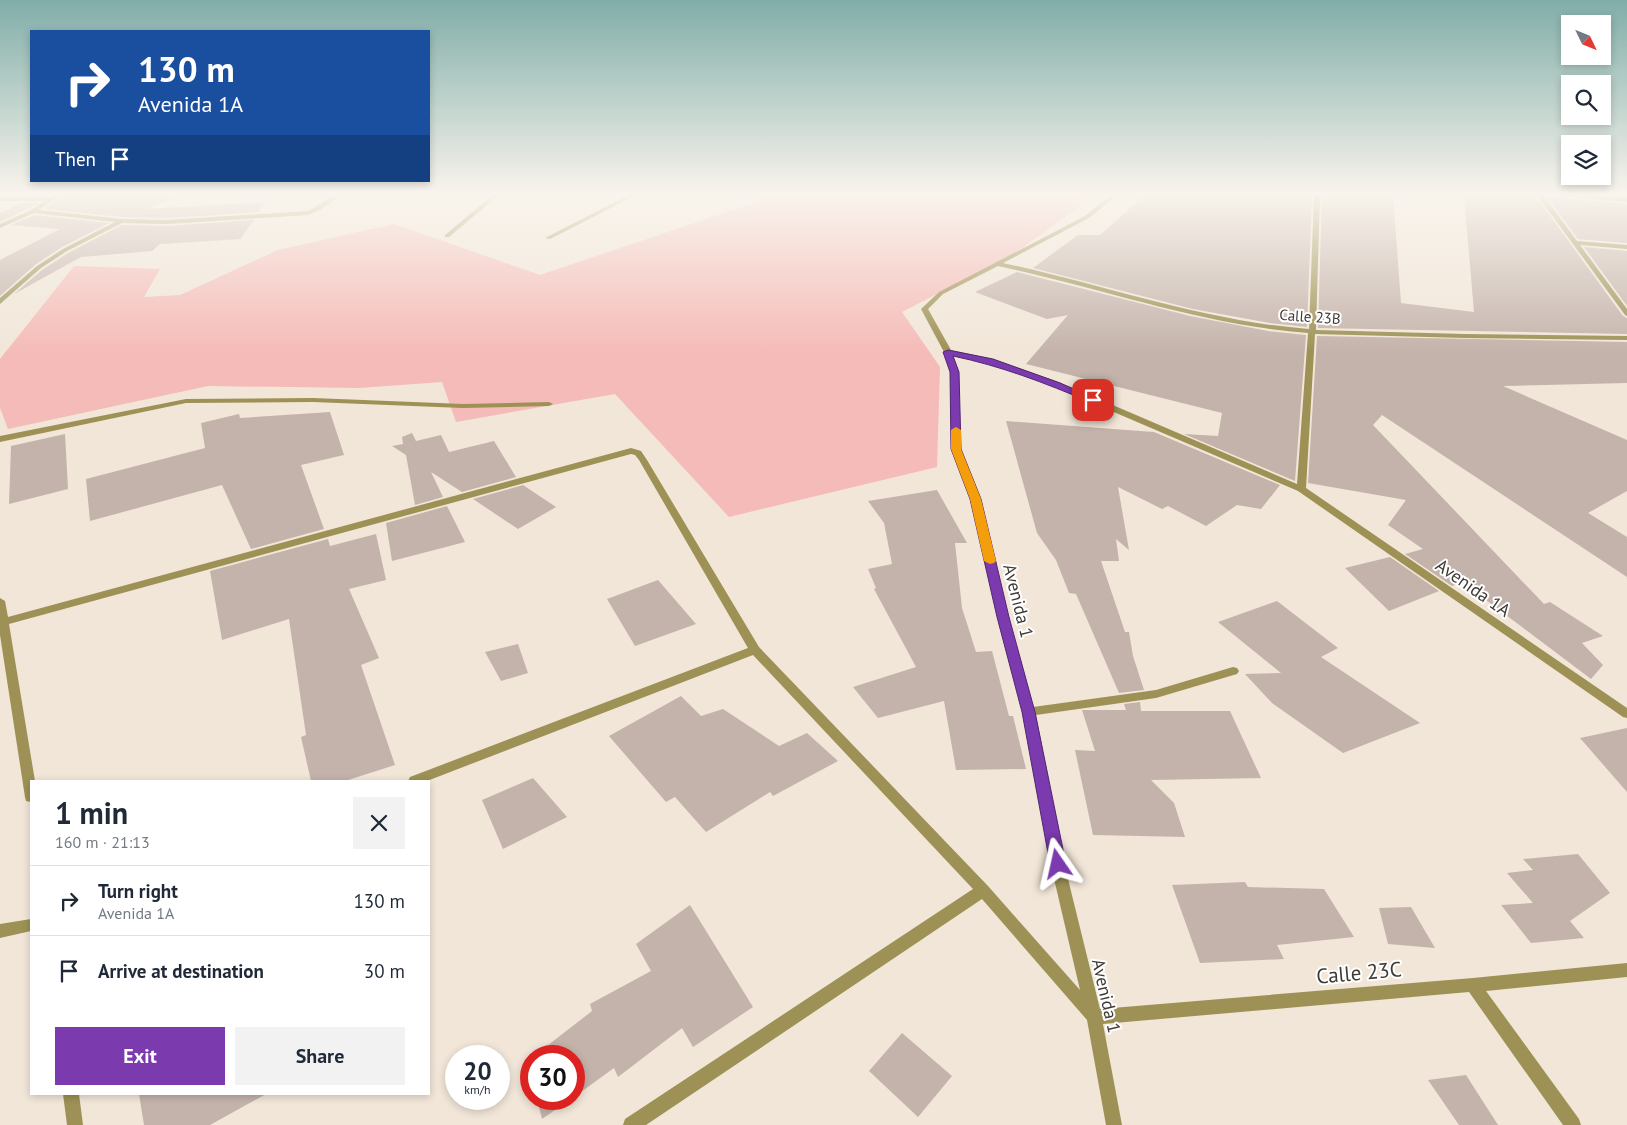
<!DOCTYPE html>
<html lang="en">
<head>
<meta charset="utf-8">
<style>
	body { margin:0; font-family:"PT Sans",sans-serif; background:#f2f2f3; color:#1f2937; height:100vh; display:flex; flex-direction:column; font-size:19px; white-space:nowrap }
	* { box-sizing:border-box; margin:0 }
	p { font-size:16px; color:#747a83 }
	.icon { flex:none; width:28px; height:28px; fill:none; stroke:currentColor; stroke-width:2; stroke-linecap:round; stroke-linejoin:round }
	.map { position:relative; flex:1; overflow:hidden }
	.panel { position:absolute; left:30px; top:780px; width:400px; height:315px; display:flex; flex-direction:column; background:#fff; border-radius:0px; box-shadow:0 2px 8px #0003 }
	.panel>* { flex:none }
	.hud { position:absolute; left:30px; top:30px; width:400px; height:152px; border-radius:0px; box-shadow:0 2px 8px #0003; background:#1a4fa0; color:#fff; overflow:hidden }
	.needle { width:32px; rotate:133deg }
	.tools { position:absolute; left:1561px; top:15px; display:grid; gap:10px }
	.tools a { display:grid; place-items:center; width:50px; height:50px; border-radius:0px; background:#fff; box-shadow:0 2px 8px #0003; font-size:25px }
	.speed { position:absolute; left:445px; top:1045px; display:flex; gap:10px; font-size:25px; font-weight:700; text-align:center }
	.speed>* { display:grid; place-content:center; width:65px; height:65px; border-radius:50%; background:#fff; box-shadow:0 2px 8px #0003; line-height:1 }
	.speed small { font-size:12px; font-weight:400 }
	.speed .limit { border:8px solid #d22; background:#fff; color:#111 }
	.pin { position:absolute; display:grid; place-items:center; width:42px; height:42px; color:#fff; margin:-21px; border-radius:10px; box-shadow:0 2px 8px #0006 }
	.me { position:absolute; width:55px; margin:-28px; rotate:349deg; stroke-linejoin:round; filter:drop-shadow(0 0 4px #0008) }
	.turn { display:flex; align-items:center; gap:18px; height:105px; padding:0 25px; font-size:22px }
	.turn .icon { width:65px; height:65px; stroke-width:2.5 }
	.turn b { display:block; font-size:35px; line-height:42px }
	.then { display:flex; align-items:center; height:48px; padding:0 25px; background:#0003; gap:10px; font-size:19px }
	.round { display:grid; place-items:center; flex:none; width:52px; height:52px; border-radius:0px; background:#f2f2f3 }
	.head { display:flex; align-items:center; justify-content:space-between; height:85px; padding:0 25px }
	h1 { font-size:30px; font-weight:700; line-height:38px }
	.button { display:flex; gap:10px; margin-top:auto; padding:10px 25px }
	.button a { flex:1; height:58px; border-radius:0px; background:#7c3aaf; color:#fff; font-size:20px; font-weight:700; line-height:58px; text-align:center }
	.button a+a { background:#f2f2f3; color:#1f2937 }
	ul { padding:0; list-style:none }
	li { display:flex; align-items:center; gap:15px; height:70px; padding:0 25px; border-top:1px solid #e0e1e3 }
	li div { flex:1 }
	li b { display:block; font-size:19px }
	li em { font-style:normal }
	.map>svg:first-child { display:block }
	.green { fill:#f5bbb8 }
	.building { fill:#c4b3ab }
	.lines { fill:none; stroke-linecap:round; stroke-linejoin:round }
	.street { fill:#9d9155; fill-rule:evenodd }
	.route { fill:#7c3aaf; stroke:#512672 }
	.slow { fill:#f59e0b }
	.labels { text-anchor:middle; stroke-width:4; stroke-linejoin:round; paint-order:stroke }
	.far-street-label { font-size:15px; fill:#3f3a35; stroke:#fff }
	.street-label { font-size:18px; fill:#3f3a35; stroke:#fff }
	.near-street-label { font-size:21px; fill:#3f3a35; stroke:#fff }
</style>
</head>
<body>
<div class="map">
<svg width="1627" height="1125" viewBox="0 0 1627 1125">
	<rect width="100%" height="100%" fill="#f1e6d8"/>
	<!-- green -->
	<path class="green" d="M 760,195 L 1084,195 L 1078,208 L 1012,255 L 902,312 L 940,367 L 937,467 L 729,517 L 615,394 L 456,422 L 442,382 L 359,388 L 208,386 L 8,429 L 0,408 L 0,359 L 74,266 L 160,269 L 144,297 L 180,295 L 278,250 L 394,224 L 540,275 L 760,201 Z"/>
	<!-- building -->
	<path class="building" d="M 62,195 L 181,195 L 147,209 L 266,202 L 259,212 L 167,218 L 122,217 L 44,209 Z
		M 1145,195 L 1312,195 L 1307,327 L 1270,323 L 1193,309 L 1033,268 L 1078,235 L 1100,235 Z
		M 1322,195 L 1393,195 L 1401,303 L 1474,312 L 1464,195 L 1535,195 L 1623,316 L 1627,318 L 1627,334 L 1318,328 Z
		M 1546,196 L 1627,204 L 1627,243 L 1578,239 Z
		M 21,203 L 39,203 L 0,222 L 0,213 Z
		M 34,215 L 109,223 L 62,247 L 36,264 L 0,296 L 0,260 L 60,229 L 11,225 Z
		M 254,220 L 240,239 L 160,244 L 152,251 L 81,257 L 14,294 L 42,270 L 68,253 L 122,225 L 167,226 Z
		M 1584,247 L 1627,251 L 1627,306 Z
		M 1017,272 L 1190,316 L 1268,331 L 1306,335 L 1295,481 L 1184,434 L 1218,436 L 1222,413 L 1026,364 L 1068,315 L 1047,319 L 975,292 Z
		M 1317,336 L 1627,342 L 1627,383 L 1503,386 L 1627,440 L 1627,491 L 1588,513 L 1627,537 L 1627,577 L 1382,415 L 1373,425 L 1544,604 L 1550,602 L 1603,636 L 1582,643 L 1603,665 L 1591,679 L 1462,582 L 1452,586 L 1405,554 L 1423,549 L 1388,525 L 1406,500 L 1308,483 Z
		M 330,412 L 344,455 L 301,465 L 324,529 L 251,549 L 222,485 L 90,521 L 86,479 L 205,448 L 201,423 L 239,414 L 240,418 Z
		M 1006,421 L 1154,432 L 1280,485 L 1261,509 L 1237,505 L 1206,526 L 1168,506 L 1162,509 L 1118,487 L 1129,550 L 1116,539 L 1119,561 L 1101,561 L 1125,632 L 1129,632 L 1133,656 L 1144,690 L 1119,693 L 1076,594 L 1069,593 L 1056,560 L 1037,533 Z
		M 412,433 L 416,441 L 441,435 L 449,452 L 494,441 L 516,477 L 462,492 L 431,472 L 443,497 L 415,505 L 406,455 L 392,446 L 403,444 L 402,437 Z
		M 65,434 L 68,489 L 9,504 L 11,446 Z
		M 523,485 L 556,507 L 518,529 L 473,499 Z
		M 937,490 L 967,543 L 955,543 L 962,608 L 976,652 L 992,651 L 1009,716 L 1013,716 L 1026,769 L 956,770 L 944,701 L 878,718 L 853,687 L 916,667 L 874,589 L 876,588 L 868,569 L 892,564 L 884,523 L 868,501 Z
		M 447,506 L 465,542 L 392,561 L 386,523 Z
		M 376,534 L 386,580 L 349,589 L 379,658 L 361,665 L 395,765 L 345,781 L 311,781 L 301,737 L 306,735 L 289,619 L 222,640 L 210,571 L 328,539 L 330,546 Z
		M 1390,557 L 1439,591 L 1389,611 L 1345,568 Z
		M 658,580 L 696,624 L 635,646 L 607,599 Z
		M 1277,601 L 1338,648 L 1321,657 L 1420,723 L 1343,753 L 1272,703 L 1245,674 L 1281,673 L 1218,622 Z
		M 518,644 L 528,673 L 501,681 L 485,652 Z
		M 681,696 L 701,716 L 723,709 L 779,746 L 807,733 L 838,761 L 773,796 L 770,792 L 706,832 L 675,797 L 666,802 L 609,736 Z
		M 1140,702 L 1141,711 L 1230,711 L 1261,778 L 1151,780 L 1174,803 L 1185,837 L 1093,835 L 1075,750 L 1095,751 L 1082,710 L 1126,710 L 1124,704 Z
		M 1627,728 L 1627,792 L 1580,738 Z
		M 533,778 L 567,817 L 503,849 L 482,800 Z
		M 1578,854 L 1610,893 L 1570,921 L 1584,938 L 1531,943 L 1501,905 L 1533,903 L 1507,873 L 1533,870 L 1523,859 Z
		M 1245,882 L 1248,887 L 1324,889 L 1354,937 L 1277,945 L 1284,959 L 1200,963 L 1172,885 Z
		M 690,905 L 753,1007 L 693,1047 L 682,1028 L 618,1077 L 614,1068 L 574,1097 L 574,1056 L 534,1056 L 592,1011 L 590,1004 L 651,971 L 636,944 Z
		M 1411,907 L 1435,948 L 1388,944 L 1379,908 Z
		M 902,1033 L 952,1076 L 918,1117 L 869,1071 Z
		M 1466,1075 L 1498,1125 L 1459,1125 L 1428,1080 Z
		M 139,1094 L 266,1094 L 210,1125 L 144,1125 Z
		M 537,1099 L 571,1099 L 542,1119 Z"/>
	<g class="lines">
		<!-- street -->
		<path class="street" d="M 54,195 L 60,195 L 39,210 L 122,219 L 167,220 L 307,211 C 318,207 331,194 342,195 L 320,210 L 308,215 L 167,224 L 122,223 L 67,251 L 41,268 L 0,304 L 0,298 L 37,266 L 63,249 L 115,222 L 34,213 L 0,228 L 0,224 L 31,210 L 45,201 L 0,201 L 0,197 L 50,197 Z
			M 493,195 L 499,195 L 449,237 L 445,237 L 445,235 Z
			M 629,195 L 636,195 L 550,239 L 545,238 Z
			M 712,195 L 721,195 L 723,196 L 720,198 Z
			M 1111,195 L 1117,195 L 1089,218 L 1003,263 C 1106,285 1202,321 1309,329 L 1314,195 L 1320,195 L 1316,330 L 1465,334 L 1627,336 L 1627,340 L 1465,338 L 1315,334 L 1306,488 L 1627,708 L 1627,718 L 1623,717 L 1298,491 L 1053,386 L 988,363 L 953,355 L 959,372 L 960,449 L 980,499 L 1008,617 L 1033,707 L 1156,690 L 1233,667 L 1237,668 L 1239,671 L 1237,674 L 1156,698 L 1036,715 L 1069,883 L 1100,1009 L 1473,978 L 1627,963 L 1627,977 L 1486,991 L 1579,1119 L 1581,1125 L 1563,1125 L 1469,992 L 1103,1024 L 1122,1125 L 1106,1125 L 1087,1020 L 982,899 L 646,1125 L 623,1125 L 625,1119 L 973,889 L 753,655 L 427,781 L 408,781 L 410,777 L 748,648 L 639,460 L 635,455 L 631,454 L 9,624 L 35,781 L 31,781 L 31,802 L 26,801 L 25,797 L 0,635 L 0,598 L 5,601 L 8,617 L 631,448 L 641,451 L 647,460 L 759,647 L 988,886 L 1080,990 L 1055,883 L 1023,712 L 998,617 L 970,499 L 952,449 L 951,372 L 944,352 L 921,309 L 939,292 L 1085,216 ZM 998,266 C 1102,288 1202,325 1308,333 L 1297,484 L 1059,382 L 993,359 L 951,350 L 928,309 L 943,294 Z
			M 1537,195 L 1543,195 L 1577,241 L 1627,245 L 1627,249 L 1580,245 L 1627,309 L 1627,316 L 1625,315 Z
			M 1568,195 L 1586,195 L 1627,198 L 1627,202 L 1571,197 Z
			M 313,398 L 463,404 L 549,402 L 553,404 L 549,406 L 463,408 L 313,402 L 186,403 L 0,442 L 0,436 L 186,399 Z
			M 31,919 L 31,931 L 0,938 L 0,924 Z
			M 63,1094 L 79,1094 L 83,1125 L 67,1125 Z"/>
	</g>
	<!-- sky -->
	<linearGradient id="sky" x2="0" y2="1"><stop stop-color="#81ada8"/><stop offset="0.55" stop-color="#f9f4ed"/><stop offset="1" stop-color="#f9f4ed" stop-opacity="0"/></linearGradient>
	<rect width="1627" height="352" fill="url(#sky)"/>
	<!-- route -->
	<path class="route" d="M 948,350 L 993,359 L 1060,383 L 1098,400 L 1093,403 L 1090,402 C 1045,383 1001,366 953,356 L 959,372 L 961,449 L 981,499 L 1009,617 L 1035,712 L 1066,864 L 1063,869 L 1058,871 L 1052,869 L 1050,864 L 1022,712 L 997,617 L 970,499 L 951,449 L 950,372 L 943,352 Z"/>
	<!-- slow -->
	<path class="slow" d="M 956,427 L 961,430 L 961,449 L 981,499 L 996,561 L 994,563 L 990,564 L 984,561 L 970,499 L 951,449 L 951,430 Z"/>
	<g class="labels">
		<!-- far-street labels -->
		<g class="far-street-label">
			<text transform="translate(1310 317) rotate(4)" y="5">Calle 23B</text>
		</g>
		<!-- street labels -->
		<g class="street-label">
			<text transform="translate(1473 588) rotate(35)" y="6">Avenida 1A</text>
			<text transform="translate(1018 601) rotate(76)" y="6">Avenida 1</text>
			<text transform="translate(1106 996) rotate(77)" y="6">Avenida 1</text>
		</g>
		<!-- near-street labels -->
		<g class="near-street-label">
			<text transform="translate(1359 973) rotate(-5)" y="7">Calle 23C</text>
		</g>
	</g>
</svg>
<div class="tools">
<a><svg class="needle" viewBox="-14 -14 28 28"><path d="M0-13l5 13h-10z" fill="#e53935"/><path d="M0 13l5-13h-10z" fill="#747a83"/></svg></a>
<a><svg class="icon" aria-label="search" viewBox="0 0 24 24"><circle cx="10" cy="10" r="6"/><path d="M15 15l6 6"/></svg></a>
<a><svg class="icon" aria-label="layers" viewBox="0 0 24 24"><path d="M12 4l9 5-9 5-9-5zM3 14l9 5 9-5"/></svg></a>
</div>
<div class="speed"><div>20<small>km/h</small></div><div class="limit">30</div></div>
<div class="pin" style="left:1093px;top:400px;background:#d93025"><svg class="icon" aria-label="arrive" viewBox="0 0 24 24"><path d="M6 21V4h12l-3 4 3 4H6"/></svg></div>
<svg class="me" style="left:1058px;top:864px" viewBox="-20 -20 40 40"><path d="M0-17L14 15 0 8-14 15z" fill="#7c3aaf" stroke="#fff" stroke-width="4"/></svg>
<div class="hud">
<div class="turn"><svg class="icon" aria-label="right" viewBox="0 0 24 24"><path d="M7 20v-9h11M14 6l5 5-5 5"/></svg><div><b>130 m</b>Avenida 1A</div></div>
<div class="then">Then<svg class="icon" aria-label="arrive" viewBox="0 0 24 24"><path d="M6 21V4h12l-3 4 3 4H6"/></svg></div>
</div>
<section class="panel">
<div class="head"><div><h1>1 min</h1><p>160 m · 21:13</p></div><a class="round"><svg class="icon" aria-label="close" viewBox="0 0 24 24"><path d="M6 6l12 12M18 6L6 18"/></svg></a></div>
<ul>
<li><svg class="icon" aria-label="right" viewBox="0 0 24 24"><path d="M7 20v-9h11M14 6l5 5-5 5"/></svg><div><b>Turn right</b><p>Avenida 1A</p></div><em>130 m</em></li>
<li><svg class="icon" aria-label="arrive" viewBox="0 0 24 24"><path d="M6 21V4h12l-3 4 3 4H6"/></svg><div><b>Arrive at destination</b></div><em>30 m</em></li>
</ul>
<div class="button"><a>Exit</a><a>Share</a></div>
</section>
</div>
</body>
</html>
